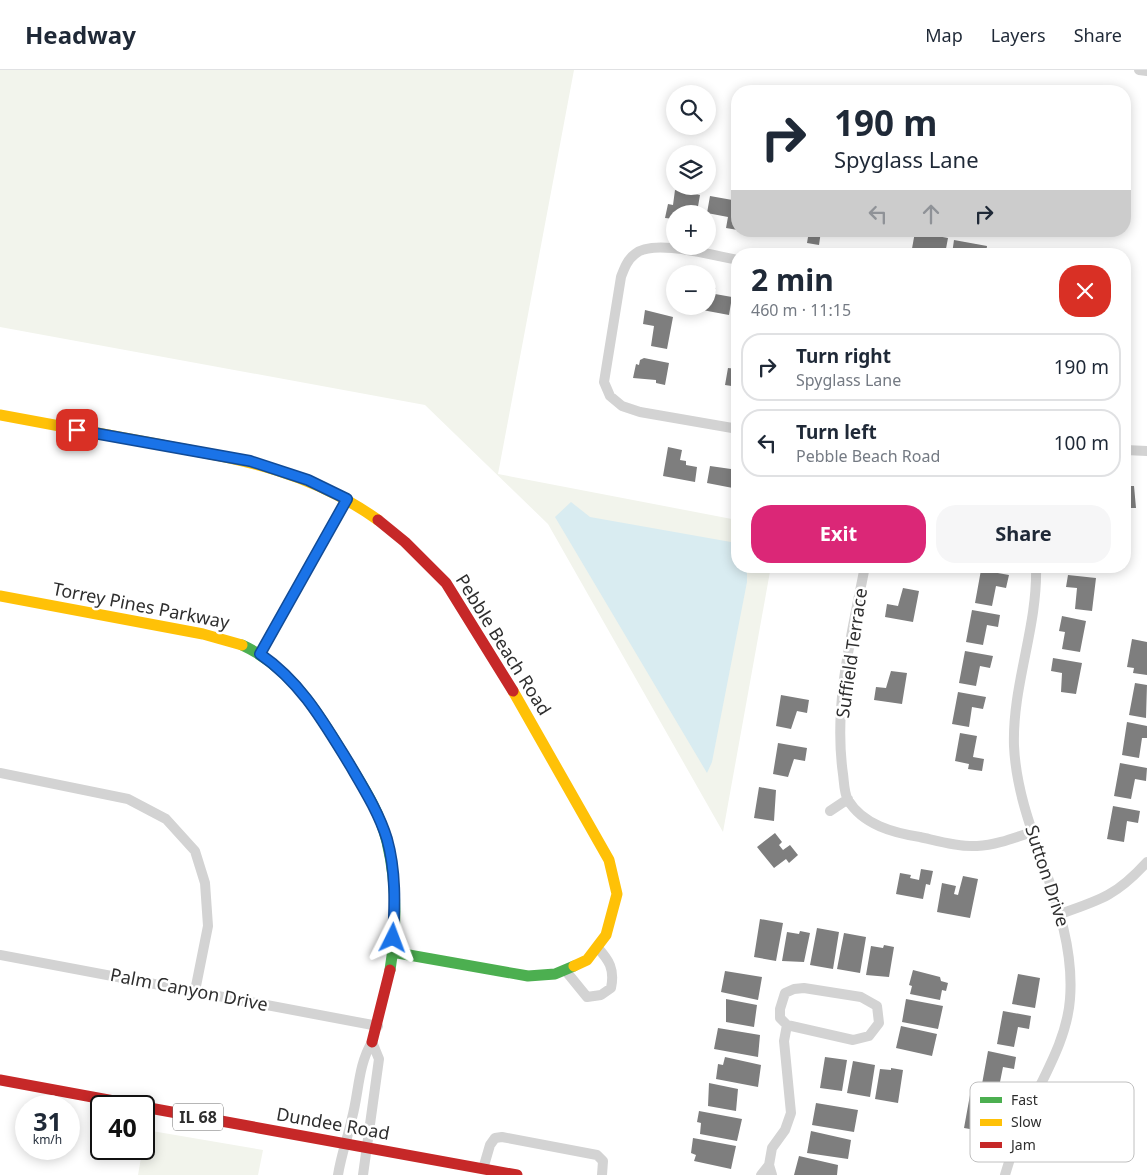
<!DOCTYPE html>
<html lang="en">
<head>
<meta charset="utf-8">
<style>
	body { margin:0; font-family:"Noto Sans",sans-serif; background:#f6f6f7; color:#1f2937; height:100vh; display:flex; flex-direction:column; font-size:19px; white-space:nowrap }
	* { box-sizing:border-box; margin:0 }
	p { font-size:16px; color:#747a83 }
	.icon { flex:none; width:28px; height:28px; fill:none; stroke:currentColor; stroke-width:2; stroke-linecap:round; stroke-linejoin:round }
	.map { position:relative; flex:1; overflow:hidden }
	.side { position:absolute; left:731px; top:178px; width:400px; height:325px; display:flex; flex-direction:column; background:#fff; border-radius:20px; box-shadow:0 2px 12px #0003 }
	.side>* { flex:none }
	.guide { position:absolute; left:731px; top:15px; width:400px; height:152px; border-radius:20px; box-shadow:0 2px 12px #0003; background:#fff; color:#1f2937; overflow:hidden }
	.fabs { position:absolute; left:666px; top:15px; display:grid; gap:10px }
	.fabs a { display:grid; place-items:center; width:50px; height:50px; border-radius:50%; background:#fff; box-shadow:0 2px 12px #0003; font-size:25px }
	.speed { position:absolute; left:15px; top:1025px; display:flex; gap:10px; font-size:25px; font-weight:700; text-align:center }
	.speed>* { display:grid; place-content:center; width:65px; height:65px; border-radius:50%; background:#fff; box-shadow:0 2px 12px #0003; line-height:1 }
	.speed small { font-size:12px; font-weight:400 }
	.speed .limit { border:2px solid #111; border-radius:8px; background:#fff; color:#111 }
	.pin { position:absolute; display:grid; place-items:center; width:42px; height:42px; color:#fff; margin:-21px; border-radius:10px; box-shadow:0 2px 8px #0006 }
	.me { position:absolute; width:55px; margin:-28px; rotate:3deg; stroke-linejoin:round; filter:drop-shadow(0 0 4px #0008) }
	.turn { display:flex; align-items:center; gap:18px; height:105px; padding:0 20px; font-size:22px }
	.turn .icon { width:65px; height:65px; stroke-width:2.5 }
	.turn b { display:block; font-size:35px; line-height:42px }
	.lanes { display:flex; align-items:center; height:48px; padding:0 20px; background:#0003; justify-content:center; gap:25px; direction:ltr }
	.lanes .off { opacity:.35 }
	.round { display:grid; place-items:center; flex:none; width:52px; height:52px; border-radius:20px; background:#f6f6f7 }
	.headline { display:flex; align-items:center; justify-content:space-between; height:85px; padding:0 20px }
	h1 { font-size:30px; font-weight:700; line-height:38px }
	.button { display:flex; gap:10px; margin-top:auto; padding:10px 20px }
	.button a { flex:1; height:58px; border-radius:20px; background:#db2777; color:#fff; font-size:20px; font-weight:700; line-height:58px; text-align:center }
	.button a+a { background:#f6f6f7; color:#1f2937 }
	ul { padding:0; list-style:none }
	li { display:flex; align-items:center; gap:15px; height:68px; margin:0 10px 8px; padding:0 10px; border:2px solid #e0e1e3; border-radius:20px }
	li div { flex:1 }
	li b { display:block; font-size:19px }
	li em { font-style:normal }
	header { display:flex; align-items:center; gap:30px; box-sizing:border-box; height:70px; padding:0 25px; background:#fff; border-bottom:1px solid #e0e1e3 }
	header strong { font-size:24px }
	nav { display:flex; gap:28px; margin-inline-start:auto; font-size:18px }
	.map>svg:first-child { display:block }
	.green { fill:#f2f4ec }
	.water { fill:#d9ecf1 }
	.building { fill:#7e7e7e }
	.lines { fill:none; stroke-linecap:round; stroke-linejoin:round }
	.street { stroke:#d3d3d3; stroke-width:10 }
	.fast { stroke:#4caf50; stroke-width:11 }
	.slow { stroke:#ffc107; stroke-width:11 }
	.jam { stroke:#c62828; stroke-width:11 }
	.route-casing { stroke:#114b97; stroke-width:12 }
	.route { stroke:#1a73e8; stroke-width:9 }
	.labels { text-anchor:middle; stroke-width:5; stroke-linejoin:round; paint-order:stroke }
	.shield { fill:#fff; stroke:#6d6d6d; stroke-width:1 }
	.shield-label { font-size:16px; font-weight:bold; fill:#2e2e2e }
	.street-label { font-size:18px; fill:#2e2e2e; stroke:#fff }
	.key { fill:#fff; stroke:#c0c0c0; stroke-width:1 }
	.key-label { font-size:14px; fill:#2e2e2e }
</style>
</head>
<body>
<header>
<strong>Headway</strong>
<nav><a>Map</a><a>Layers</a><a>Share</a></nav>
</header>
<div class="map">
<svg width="1147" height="1105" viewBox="0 0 1147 1105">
	<rect width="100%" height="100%" fill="#fff"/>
	<!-- green -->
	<path class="green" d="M 0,0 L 574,0 L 498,404 L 737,450 L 738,496 L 771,496 L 723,762 L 548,454 L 425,335 L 0,257 Z
		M 146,1060 L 263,1080 L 258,1105 L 138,1105 Z"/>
	<!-- water -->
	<path class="water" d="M 571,432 L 590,447 L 731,472 L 737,479 L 738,496 L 747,496 L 747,512 L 712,692 L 707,703 L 555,447 Z"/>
	<!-- building -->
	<path class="building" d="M 675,120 L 700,125 L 697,142 L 679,139 L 678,144 L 675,144 L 675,149 L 665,148 L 668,134 L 673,135 Z
		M 710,126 L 738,131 L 738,160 L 726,158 L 728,147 L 707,143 Z
		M 809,161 L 821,161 L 819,175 L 807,173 Z
		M 915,162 L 948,168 L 945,184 L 924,182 L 923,184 L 911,184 Z
		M 954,170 L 987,176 L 986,184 L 952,184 Z
		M 708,216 L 716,218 L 715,224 L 732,227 L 729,245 L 697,239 L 697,236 L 708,236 Z
		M 645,240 L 673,247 L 667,279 L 651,276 L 654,256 L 643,254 Z
		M 644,288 L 669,293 L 665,315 L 656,313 L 656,310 L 633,308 L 636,294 L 639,295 L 640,290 Z
		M 728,298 L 738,299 L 738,317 L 725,315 Z
		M 668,377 L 682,380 L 680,390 L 686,391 L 686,395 L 697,397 L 695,412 L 663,406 Z
		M 733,388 L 738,389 L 738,419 L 707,413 L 710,396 L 731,399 Z
		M 1125,416 L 1134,416 L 1136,438 L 1125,438 Z
		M 981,500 L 1009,505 L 1006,518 L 996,516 L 992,536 L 975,533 Z
		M 1068,505 L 1096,508 L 1092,541 L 1075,539 L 1077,518 L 1066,517 Z
		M 903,518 L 919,521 L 913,552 L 885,547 L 887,534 L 898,536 Z
		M 972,540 L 1000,545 L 998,557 L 987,555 L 983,575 L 966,572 Z
		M 1062,546 L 1086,551 L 1080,582 L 1062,579 L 1065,562 L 1059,561 Z
		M 1132,569 L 1147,572 L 1147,605 L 1133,603 L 1134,598 L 1127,597 Z
		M 965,581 L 993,586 L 990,598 L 980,596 L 976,616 L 959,613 Z
		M 1053,588 L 1082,593 L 1076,624 L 1061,622 L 1062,603 L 1051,601 Z
		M 891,601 L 907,603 L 902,634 L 874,630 L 876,617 L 886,618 Z
		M 1135,613 L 1147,615 L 1146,648 L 1129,645 Z
		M 958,622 L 986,627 L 983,639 L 972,637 L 969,657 L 952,654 Z
		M 781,625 L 809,630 L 807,643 L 797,641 L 791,659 L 776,656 Z
		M 1127,652 L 1147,656 L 1147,668 L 1142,668 L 1139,688 L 1122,685 Z
		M 960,663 L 977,666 L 973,687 L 984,689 L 982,701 L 968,699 L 969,694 L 955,691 Z
		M 778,673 L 807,678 L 805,691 L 794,689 L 788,707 L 773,704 Z
		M 1120,693 L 1147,698 L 1146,711 L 1135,709 L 1131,729 L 1114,726 Z
		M 759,717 L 776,720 L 774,751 L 754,748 Z
		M 1113,736 L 1140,741 L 1138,753 L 1127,751 L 1124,772 L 1107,769 Z
		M 775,763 L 782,772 L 779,775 L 783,780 L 790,775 L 798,785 L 789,793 L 786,789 L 774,798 L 757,777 Z
		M 921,799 L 933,801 L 930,815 L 926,814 L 923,829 L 896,824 L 900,803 L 911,805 L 910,808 L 919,810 Z
		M 963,806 L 978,809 L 970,848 L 937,842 L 942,813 L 956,816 L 954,824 L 958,825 Z
		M 760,849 L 783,853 L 776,891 L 754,887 Z
		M 817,858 L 839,862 L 833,899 L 810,895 Z
		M 800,861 L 810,863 L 804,892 L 782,891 L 787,862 L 799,864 Z
		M 844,863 L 866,867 L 860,903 L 837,899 Z
		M 884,875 L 894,877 L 889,907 L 866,905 L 871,876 L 883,878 Z
		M 913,900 L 940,907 L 941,911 L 948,913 L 946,921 L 942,920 L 940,930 L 910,924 L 912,916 L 909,915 Z
		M 725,901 L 762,907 L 758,930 L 721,922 Z
		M 1018,904 L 1040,908 L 1035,938 L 1012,934 Z
		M 726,929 L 757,935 L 754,957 L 726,952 Z
		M 906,929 L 943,936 L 938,959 L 902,952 Z
		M 1003,941 L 1031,946 L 1029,959 L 1018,957 L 1014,977 L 997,974 Z
		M 901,956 L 937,964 L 932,986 L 896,978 Z
		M 718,958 L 760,965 L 758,987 L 714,979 Z
		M 988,981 L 1016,987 L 1014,999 L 1003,997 L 999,1017 L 982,1014 Z
		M 725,987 L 761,995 L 758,1017 L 716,1009 L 718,994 L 723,995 Z
		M 825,987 L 847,990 L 842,1021 L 820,1018 Z
		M 853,991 L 875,995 L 870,1027 L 847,1023 Z
		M 891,998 L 903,1000 L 898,1033 L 875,1029 L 880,999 L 891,1000 Z
		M 709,1013 L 738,1019 L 736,1041 L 708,1036 Z
		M 970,1025 L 998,1030 L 996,1042 L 985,1040 L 981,1061 L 964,1058 Z
		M 816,1033 L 858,1040 L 854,1062 L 812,1055 Z
		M 699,1041 L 742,1049 L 737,1071 L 700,1064 L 701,1053 L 697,1052 Z
		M 811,1061 L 851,1070 L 848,1089 L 807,1083 Z
		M 693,1068 L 736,1076 L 731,1099 L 694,1091 L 696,1085 L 691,1083 Z
		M 799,1086 L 838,1095 L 837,1105 L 794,1105 Z"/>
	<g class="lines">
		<!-- street -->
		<path class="street" d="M 1139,0 L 1147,1
			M 738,190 C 714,186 653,168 635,184 C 627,190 624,199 621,207 L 604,312 L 610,326 L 622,336 L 640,342 L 738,359
			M 1125,380 L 1147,381
			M 865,496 C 852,564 833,634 843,704 C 844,711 844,723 848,730 C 863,755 894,763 920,767 C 938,771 958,777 977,776 C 996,775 1014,768 1032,762
			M 260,585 L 347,429
			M 0,703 L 128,729 L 166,749 L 195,781 L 205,813 L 208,856 L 195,921
			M 830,741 L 848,729
			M 1060,844 C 1101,830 1117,825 1147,792
			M 0,885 L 378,956
			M 565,900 L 587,927 L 601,925 L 611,918 C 615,899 609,890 597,877
			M 804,918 L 861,927 L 877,936 L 879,953 L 869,966 L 853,970 L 787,955 L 780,948 L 780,939 L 785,923 L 794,919 Z
			M 769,1095 L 772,1078 L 785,1060 L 791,1043 L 784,971 L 787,955
			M 483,1099 L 490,1075 L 495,1068 L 502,1067 L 597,1085 L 603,1091 L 602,1105
			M 338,1105 C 341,1085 348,1067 352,1048 C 359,1022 358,995 372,972 L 379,989 L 363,1105
			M 761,1105 L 769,1095 L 772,1105
			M 1005,1105 C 1011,1085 1018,1064 1026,1045 C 1043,1007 1067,970 1070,929 C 1077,840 1018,764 1014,676 C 1012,615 1038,557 1036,496"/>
		<!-- fast -->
		<path class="fast" d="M 242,575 C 292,598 320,645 347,690 C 363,716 380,742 387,772 C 397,814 397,857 390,900
			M 392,882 L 528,906 L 555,904 L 574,896"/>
		<!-- slow -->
		<path class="slow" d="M 0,345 C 52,355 105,364 157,374 C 239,389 308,400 378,450
			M 0,526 L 203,564 L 242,575
			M 513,621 L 609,790 L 617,824 L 606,865 L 587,890 L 574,896"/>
		<!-- jam -->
		<path class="jam" d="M 378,450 L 405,472 L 446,513 L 513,621
			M 372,972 L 390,900
			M 0,1010 L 141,1036
			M 144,1037 L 517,1105"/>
	</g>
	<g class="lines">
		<!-- route casing -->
		<g class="route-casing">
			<path id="route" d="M 77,360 L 250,391 L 308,410 L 347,429 L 260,584 C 302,613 324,653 350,695 C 364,719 379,743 387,769 C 396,801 395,835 393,868"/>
		</g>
		<!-- route -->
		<use href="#route" class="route"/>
	</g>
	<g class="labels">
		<!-- shield labels -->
		<rect class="shield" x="173" y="1033.5" width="50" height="27" rx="4"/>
		<g class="shield-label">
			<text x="198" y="1053">IL 68</text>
		</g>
		<!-- street labels -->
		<g class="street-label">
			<text transform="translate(141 536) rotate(11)" y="6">Torrey Pines Parkway</text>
			<text transform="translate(503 575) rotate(58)" y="6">Pebble Beach Road</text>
			<text transform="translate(852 583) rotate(-82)" y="6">Suffield Terrace</text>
			<text transform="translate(1047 806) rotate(72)" y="6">Sutton Drive</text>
			<text transform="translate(189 920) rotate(11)" y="6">Palm Canyon Drive</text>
			<text transform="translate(333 1054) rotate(10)" y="6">Dundee Road</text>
		</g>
	</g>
	<!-- legend -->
	<rect x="970" y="1012" width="164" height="80" rx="8" class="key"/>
	<rect x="980" y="1027" width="22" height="6" fill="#4caf50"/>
	<rect x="980" y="1049" width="22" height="7" fill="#ffc107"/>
	<rect x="980" y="1072" width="22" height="6" fill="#c62828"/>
	<g class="key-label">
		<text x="1011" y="1035">Fast</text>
		<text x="1011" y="1057">Slow</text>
		<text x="1011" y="1080">Jam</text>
	</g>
</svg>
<div class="fabs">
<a><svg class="icon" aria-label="search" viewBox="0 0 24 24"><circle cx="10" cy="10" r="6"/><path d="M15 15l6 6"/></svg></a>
<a><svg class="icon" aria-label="layers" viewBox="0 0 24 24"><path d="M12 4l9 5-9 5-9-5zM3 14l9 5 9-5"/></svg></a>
<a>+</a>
<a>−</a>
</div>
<div class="speed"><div>31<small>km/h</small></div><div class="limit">40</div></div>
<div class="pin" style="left:77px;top:360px;background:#d93025"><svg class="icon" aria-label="arrive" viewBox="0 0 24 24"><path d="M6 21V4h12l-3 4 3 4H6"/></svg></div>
<svg class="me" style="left:393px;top:868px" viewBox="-20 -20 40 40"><path d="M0-17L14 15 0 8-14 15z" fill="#1a73e8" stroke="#fff" stroke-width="4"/></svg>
<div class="guide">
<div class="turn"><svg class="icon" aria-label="right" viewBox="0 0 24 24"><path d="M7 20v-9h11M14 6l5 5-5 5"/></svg><div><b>190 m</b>Spyglass Lane</div></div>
<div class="lanes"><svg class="icon off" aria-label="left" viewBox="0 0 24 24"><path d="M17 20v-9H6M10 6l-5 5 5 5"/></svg><svg class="icon off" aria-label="ahead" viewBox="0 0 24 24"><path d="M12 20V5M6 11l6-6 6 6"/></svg><svg class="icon" aria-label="right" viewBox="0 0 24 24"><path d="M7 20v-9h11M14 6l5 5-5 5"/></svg></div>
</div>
<section class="side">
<div class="headline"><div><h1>2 min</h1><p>460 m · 11:15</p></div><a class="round" style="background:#d93025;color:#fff"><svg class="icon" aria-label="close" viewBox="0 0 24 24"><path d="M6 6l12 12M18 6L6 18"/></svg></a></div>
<ul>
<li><svg class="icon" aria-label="right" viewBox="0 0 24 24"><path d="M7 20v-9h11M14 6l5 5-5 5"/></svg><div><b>Turn right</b><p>Spyglass Lane</p></div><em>190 m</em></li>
<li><svg class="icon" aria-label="left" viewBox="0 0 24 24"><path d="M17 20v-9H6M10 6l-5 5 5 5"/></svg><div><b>Turn left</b><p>Pebble Beach Road</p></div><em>100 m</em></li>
</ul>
<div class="button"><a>Exit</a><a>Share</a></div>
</section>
</div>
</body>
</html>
